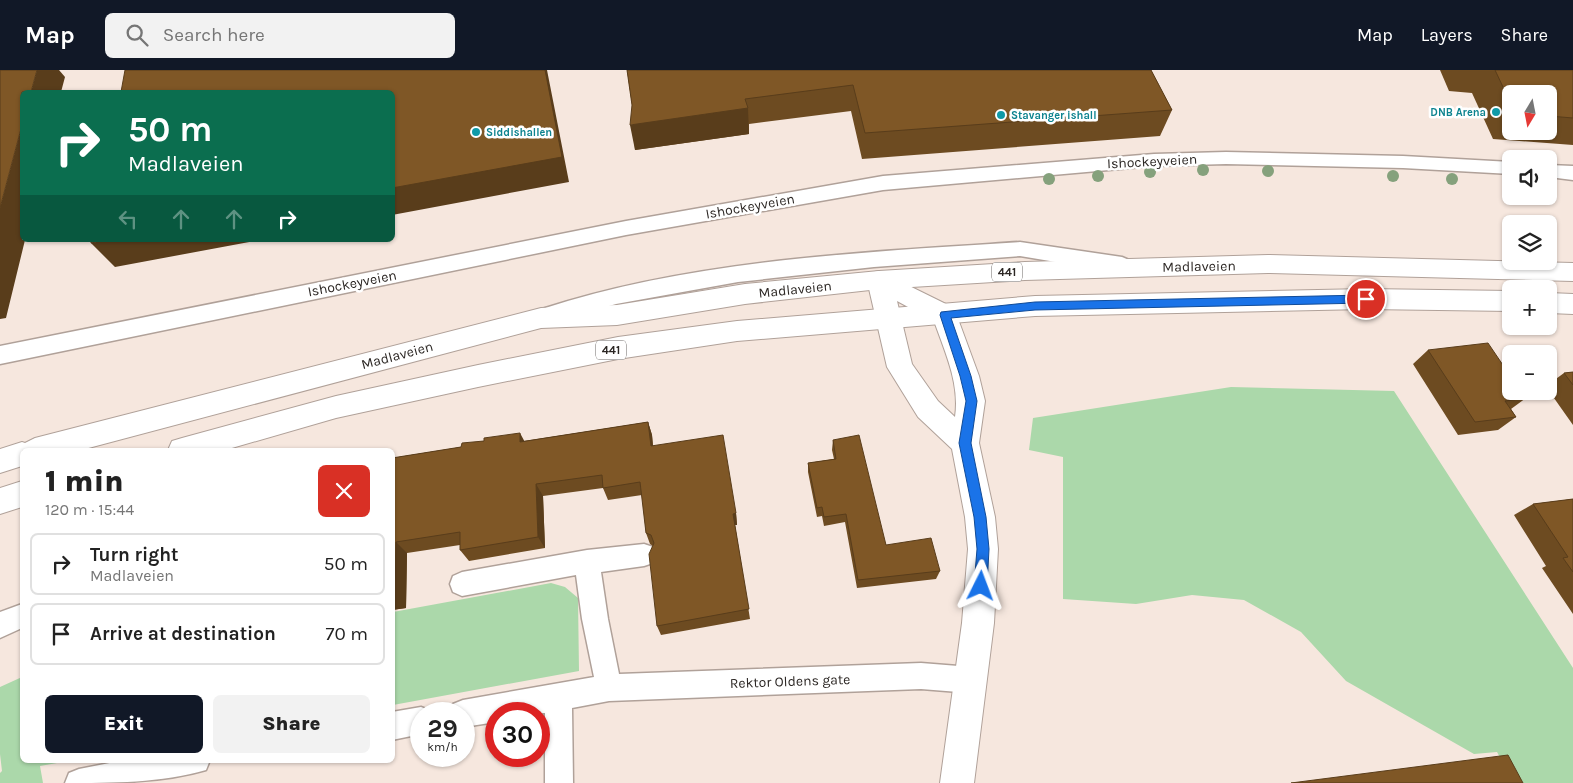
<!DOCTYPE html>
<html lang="en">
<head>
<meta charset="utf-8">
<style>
	body { margin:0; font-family:Karla,sans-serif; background:#f2f2f2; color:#222; height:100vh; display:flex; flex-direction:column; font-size:19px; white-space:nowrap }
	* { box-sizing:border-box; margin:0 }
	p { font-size:16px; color:#767676 }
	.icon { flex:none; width:28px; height:28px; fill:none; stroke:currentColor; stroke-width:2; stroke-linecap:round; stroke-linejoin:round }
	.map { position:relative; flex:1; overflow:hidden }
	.panel { position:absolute; left:20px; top:378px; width:375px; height:315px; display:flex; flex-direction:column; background:#fff; border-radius:8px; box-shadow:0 1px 4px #0004 }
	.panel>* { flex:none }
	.hud { position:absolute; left:20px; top:20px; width:375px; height:152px; border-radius:8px; box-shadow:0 1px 4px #0004; background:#0b6e4f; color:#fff; overflow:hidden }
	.needle { width:32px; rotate:190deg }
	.tools { position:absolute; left:1502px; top:15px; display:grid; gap:10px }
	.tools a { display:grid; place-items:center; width:55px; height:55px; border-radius:8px; background:#fff; box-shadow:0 1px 4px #0004; font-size:25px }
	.speed { position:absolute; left:410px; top:632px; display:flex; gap:10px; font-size:25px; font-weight:700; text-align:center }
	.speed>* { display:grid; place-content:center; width:65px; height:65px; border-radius:50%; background:#fff; box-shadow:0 1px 4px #0004; line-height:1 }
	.speed small { font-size:12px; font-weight:400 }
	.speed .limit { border:8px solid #d22; background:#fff; color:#111 }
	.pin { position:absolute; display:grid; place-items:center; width:42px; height:42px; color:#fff; margin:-21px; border:2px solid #fff; border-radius:50%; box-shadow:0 1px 5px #0007 }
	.me { position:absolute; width:55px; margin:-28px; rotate:3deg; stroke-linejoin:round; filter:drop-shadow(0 0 4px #0008) }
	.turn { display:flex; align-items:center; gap:18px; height:105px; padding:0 25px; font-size:22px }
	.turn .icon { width:65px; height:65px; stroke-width:2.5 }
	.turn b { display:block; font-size:35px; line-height:42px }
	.lanes { display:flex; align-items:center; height:48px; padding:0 25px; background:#0003; justify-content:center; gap:25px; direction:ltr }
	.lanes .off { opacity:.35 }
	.round { display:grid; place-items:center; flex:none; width:52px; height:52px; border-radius:8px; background:#f2f2f2 }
	.overview { display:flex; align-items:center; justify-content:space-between; height:85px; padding:0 25px }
	h1 { font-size:30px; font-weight:800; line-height:38px }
	.cta { display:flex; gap:10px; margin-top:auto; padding:10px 25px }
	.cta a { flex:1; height:58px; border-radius:8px; background:#111827; color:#fff; font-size:20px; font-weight:800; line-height:58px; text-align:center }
	.cta a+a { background:#f2f2f2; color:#222 }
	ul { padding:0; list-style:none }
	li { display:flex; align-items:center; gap:15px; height:62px; margin:0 10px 8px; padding:0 15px; border:2px solid #e0e0e0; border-radius:8px }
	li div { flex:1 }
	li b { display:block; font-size:19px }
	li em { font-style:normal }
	header { display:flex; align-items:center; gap:30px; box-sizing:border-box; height:70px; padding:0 25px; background:#111827; color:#fff }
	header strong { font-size:24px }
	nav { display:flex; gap:28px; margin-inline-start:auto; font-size:18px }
	.search { width:350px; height:45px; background:#f2f2f2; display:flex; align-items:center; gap:12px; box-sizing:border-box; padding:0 18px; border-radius:8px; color:#767676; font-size:19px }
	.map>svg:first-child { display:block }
	.green { fill:#abd8aa }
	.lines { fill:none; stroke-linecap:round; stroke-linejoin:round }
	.service-casing { stroke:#b0a199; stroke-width:3 }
	.minor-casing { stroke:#b0a199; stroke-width:2 }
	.primary-casing { stroke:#b0a199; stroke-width:2 }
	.service { fill:#fff; fill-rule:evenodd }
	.minor { fill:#fff; fill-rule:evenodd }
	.primary { fill:#fff; fill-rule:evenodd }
	.tree { fill:#85a17c }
	.wall { fill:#6d4b21; fill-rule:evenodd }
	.shaded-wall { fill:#593d1b }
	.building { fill:#7f5726; stroke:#593d1b }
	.route { fill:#1a73e8; stroke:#114b97 }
	.culture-dot { fill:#0f9aa8; stroke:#fff; stroke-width:2 }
	.labels { text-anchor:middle; stroke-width:5; stroke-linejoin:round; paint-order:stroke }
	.far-culture-label { font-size:11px; font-weight:bold; fill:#0d838f; stroke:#fff; text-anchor:start }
	.shield { fill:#fff; stroke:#6b6765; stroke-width:1 }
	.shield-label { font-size:12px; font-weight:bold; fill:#2b2623 }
	.street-label { font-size:14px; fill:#2b2623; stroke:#fff }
</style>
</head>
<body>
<header>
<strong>Map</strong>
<div class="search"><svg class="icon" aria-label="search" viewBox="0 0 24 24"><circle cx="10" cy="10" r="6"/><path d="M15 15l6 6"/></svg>Search here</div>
<nav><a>Map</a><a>Layers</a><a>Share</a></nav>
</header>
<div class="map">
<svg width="1573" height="713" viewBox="0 0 1573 713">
	<rect width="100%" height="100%" fill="#f6e7de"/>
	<!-- green -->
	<path class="green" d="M 1231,317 L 1394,321 L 1573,598 L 1573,713 L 1514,713 L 1497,682 L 1474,684 L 1346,611 L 1301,562 L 1244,530 L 1192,525 L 1136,534 L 1063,529 L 1063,387 L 1029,380 L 1033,348 Z
		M 551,513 L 565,517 L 578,528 L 579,601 L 393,635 L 393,542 Z
		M 22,607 L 22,690 L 74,690 L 40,696 L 43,713 L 0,713 L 0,703 L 2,701 L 0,684 L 0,617 Z"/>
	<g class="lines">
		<!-- service casing -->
		<g class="service-casing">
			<path id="service" d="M 1226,82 L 1403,86 L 1511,92 L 1511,104 L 1403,98 L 1226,94 L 1154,96 L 883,120 L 626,165 L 0,294 L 0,276 L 626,151 L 883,106 L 1154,84 Z
				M 1549,95 L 1573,96 L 1573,110 L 1549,107 Z
				M 1020,172 L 1122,187 L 1129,190 L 1132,195 L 1129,200 L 1122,203 L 1020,186 L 874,197 L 738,212 L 616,234 L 549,253 L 542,251 L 539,245 L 542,239 C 692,190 863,182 1020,172 Z
				M 644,474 L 653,477 L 656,485 L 653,493 L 644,496 L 601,502 L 608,549 L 619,604 L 921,593 L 971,597 L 980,601 L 984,610 L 980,619 L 971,623 L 921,619 L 609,631 L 572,638 L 573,713 L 545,713 L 545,643 L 496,644 L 496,652 L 464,657 L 464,644 L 450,644 L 453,634 L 463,630 L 594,607 L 582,549 L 576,505 L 462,526 L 453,522 L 450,514 L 453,506 L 462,502 L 587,480 Z
				M 22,534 L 22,558 L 0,568 L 0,542 Z
				M 421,637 L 431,641 L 432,644 L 421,644 L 421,664 L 392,670 L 392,642 Z
				M 125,690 L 210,690 L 206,700 C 162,713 111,713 65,713 L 69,703 L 79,699 Z"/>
		</g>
		<!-- minor casing -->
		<g class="minor-casing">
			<path id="minor" d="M 879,201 L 954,238 L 979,306 L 985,331 L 979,373 L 995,447 L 998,479 L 994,553 L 974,713 L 940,713 L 962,553 L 968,479 L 965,447 L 952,379 L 918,347 L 887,297 L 867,210 L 870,203 ZM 897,231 L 934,251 C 945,282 960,314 955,347 L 938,331 L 912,294 Z"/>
		</g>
		<!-- primary casing -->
		<g class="primary-casing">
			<path id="primary" d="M 1268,185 L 1573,193 L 1573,211 L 1268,203 L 1025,210 L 879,219 L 745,234 L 617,255 L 541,258 L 81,380 L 22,380 L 22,396 L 0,403 L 0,379 L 22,372 L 25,373 L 35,368 L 541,238 L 617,235 L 745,214 L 879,201 L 1025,192 Z
				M 1366,219 L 1511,221 L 1511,241 L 1366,239 L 1035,246 L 737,271 L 618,289 L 478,317 L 336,348 L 225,380 L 168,380 L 172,371 L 182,368 L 336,326 L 478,295 L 618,267 L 737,251 L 1035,226 Z
				M 1549,223 L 1573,224 L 1573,244 L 1549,243 Z
				M 22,411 L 22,437 L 0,444 L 0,418 Z"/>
		</g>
		<!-- service -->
		<use href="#service" class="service"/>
		<!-- minor -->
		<use href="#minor" class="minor"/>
		<!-- primary -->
		<use href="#primary" class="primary"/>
	</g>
	<!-- trees -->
	<g class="tree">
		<circle cx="1203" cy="100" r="6"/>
		<circle cx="1268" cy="101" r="6"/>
		<circle cx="1150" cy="102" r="6"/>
		<circle cx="1098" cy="106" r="6"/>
		<circle cx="1393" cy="106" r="6"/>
		<circle cx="1049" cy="109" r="6"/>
		<circle cx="1452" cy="109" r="6"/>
	</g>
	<!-- wall -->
	<path class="wall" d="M 627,0 L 1151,0 L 1172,40 L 1160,66 L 862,89 L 851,41 L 749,54 L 749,64 L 635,80 L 632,35 Z
		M 1440,0 L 1573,0 L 1573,75 L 1493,69 L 1472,23 L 1449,21 ZM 1511,24 L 1549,24 L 1549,61 L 1511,61 Z
		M 1428,280 L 1526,328 L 1511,339 L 1516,347 L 1498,360 L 1458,365 L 1413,294 Z
		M 1573,302 L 1573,355 L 1549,321 L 1549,314 L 1564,303 Z
		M 648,352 L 652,365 L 653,376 L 736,443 L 737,455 L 735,455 L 750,549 L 661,565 L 657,556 L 653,476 L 650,474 L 646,463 L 642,425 L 608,430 L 603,418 L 543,426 L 545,478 L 469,491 L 460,480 L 460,475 L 407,483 L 406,538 L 392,540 L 392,388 L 461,377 L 484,371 L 524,371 Z
		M 833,370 L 886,475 L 940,501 L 936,509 L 857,518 L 845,452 L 824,456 L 822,446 L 817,447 L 808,402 L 808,393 L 834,389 L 832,380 Z
		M 1573,429 L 1573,544 L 1542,498 L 1546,496 L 1514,445 L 1533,434 Z"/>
	<!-- shaded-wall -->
	<path class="shaded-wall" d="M 37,0 L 59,0 L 65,7 L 61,22 L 31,22 Z
		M 545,0 L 547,0 L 569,112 L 392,145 L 392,118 Z
		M 748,38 L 749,64 L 635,80 L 630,55 Z
		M 22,55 L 22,170 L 25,170 L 6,248 L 0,249 L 0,138 Z
		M 107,170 L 260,170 L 115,197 L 91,173 Z
		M 648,352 L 652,365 L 654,389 L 651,376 Z
		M 520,363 L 527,376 L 520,372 Z
		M 536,414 L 543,426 L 545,478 L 538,467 Z
		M 736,443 L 737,455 L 734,455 L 733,444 Z
		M 396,472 L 407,483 L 406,538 L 392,540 L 392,528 Z"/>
	<!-- building -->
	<path class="building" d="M 0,0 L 37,0 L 31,22 L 22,22 L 22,55 L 0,138 Z
		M 125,0 L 545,0 L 562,87 L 392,118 L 392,22 L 121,22 Z
		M 627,0 L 1151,0 L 1172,40 L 865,63 L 853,15 L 745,29 L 748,38 L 630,55 L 632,35 Z
		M 1495,0 L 1573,0 L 1573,48 L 1549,46 L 1549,24 L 1511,24 L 1511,34 Z
		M 91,170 L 107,170 L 91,173 Z
		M 1488,273 L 1511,307 L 1511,321 L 1521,321 L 1526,328 L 1505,331 L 1516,347 L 1475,352 L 1428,280 Z
		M 1573,302 L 1573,315 L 1564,303 Z
		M 648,352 L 651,376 L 723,365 L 736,443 L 733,444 L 749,539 L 657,556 L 649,484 L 654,473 L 651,465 L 646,463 L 640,412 L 603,418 L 602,405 L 536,414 L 538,467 L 460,480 L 460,462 L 396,472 L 395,528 L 392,528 L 392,388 L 461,377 L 462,373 L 484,371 L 484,368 L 520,363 L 520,372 Z
		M 859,365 L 886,475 L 931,468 L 940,501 L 858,510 L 846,444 L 824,447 L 822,437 L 817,438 L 808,393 L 836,389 L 833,370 Z
		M 1573,429 L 1573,502 L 1563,488 L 1568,487 L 1533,434 Z
		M 1508,685 L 1523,713 L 1291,713 Z"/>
	<!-- route -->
	<path class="route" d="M 1366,225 L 1372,229 L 1366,233 L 1035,240 L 951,248 L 971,306 L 977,331 L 971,373 L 986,447 L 989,479 L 987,516 L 985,520 L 981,522 L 976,520 L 974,516 L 977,479 L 974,447 L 959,373 L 966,331 L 960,306 L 940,245 L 941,242 L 1035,232 Z"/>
	<!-- markers -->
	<g class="culture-dot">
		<circle cx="1496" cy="42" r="5"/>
		<circle cx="1001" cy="45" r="5"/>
		<circle cx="476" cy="62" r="5"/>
	</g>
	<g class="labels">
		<!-- far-culture labels -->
		<g class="far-culture-label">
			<text x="1486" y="46" text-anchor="end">DNB Arena</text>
			<text x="1011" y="49">Stavanger ishall</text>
			<text x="486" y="66">Siddishallen</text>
		</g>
		<!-- shield labels -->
		<g class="shield">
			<rect x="992" y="192.5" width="30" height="19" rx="4"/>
			<rect x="596" y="270.5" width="30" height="19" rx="4"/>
		</g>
		<g class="shield-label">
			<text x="1007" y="206">441</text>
			<text x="611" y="284">441</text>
		</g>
		<!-- street labels -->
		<g class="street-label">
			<text transform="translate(1152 91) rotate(-3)" y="5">Ishockeyveien</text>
			<text transform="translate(750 136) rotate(-10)" y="5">Ishockeyveien</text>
			<text transform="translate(1199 196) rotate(-1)" y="5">Madlaveien</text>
			<text transform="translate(352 213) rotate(-11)" y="5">Ishockeyveien</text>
			<text transform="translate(795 219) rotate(-6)" y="5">Madlaveien</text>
			<text transform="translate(397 285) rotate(-15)" y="5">Madlaveien</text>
			<text transform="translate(790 611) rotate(-2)" y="5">Rektor Oldens gate</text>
		</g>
	</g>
</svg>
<div class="tools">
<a><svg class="needle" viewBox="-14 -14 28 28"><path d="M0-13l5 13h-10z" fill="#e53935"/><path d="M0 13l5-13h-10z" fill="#767676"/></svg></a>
<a><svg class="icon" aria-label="sound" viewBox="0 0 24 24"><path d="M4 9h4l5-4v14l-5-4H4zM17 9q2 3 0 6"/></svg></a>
<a><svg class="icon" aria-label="layers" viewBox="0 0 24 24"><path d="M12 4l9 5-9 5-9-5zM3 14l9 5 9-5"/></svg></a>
<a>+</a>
<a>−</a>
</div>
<div class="speed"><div>29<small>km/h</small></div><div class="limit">30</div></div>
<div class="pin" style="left:1366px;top:229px;background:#d93025"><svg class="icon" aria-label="arrive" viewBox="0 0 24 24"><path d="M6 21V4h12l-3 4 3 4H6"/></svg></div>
<svg class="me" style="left:981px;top:516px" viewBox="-20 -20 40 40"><path d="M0-17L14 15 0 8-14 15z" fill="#1a73e8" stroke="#fff" stroke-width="4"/></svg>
<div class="hud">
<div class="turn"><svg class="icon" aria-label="right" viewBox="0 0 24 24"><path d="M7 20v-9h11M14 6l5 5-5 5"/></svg><div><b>50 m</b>Madlaveien</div></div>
<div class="lanes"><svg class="icon off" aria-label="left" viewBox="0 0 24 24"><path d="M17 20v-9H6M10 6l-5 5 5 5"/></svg><svg class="icon off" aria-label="ahead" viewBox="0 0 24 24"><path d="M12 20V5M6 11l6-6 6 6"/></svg><svg class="icon off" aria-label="ahead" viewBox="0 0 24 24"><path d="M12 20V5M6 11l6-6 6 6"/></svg><svg class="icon" aria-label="right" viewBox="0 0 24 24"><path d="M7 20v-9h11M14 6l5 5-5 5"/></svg></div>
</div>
<section class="panel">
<div class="overview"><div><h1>1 min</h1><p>120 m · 15:44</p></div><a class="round" style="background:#d93025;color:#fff"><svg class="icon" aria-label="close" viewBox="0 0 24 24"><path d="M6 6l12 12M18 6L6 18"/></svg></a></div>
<ul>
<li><svg class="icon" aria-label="right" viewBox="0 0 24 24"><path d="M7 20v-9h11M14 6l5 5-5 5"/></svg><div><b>Turn right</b><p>Madlaveien</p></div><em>50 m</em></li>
<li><svg class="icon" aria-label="arrive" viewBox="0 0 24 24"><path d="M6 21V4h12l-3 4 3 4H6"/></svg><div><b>Arrive at destination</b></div><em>70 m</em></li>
</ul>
<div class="cta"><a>Exit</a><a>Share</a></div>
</section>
</div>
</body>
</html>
